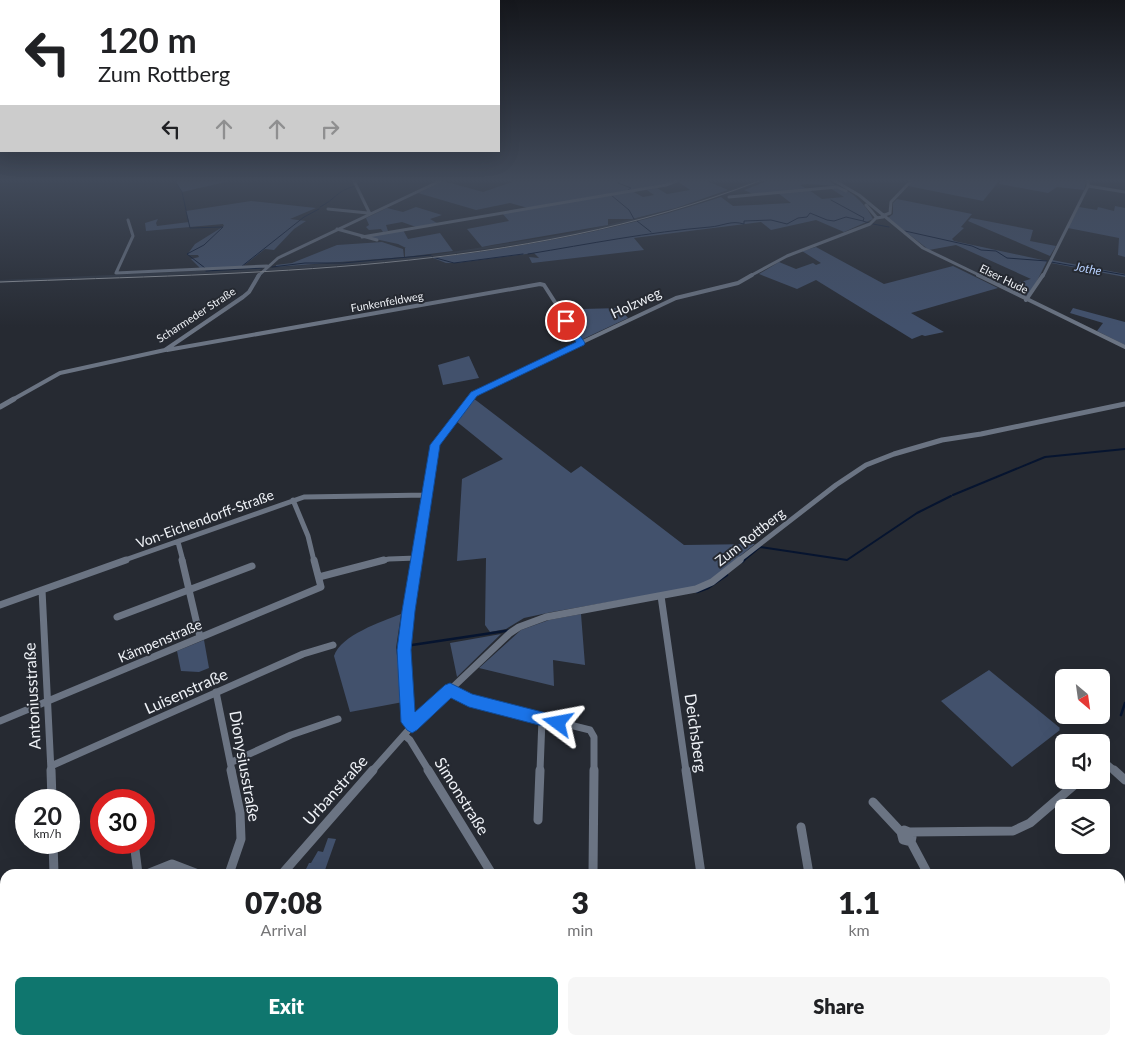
<!DOCTYPE html>
<html lang="en">
<head>
<meta charset="utf-8">
<style>
	body { margin:0; font-family:Lato,sans-serif; background:#f6f6f6; color:#202124; height:100vh; display:flex; flex-direction:column; font-size:19px; white-space:nowrap }
	* { box-sizing:border-box; margin:0 }
	p { font-size:16px; color:#757577 }
	.icon { flex:none; width:28px; height:28px; fill:none; stroke:currentColor; stroke-width:2; stroke-linecap:round; stroke-linejoin:round }
	.map { position:relative; flex:1; overflow:hidden }
	.drawer { position:absolute; left:0px; top:869px; width:1125px; height:176px; display:flex; flex-direction:column; background:#fff; border-radius:15px 15px 0 0; box-shadow:0 5px 20px #0002 }
	.drawer>* { flex:none }
	.top-card { position:absolute; left:0px; top:0px; width:500px; height:152px; box-shadow:0 5px 20px #0002; background:#fff; color:#202124; overflow:hidden }
	.needle { width:32px; rotate:151deg }
	.tools { position:absolute; left:1055px; top:669px; display:grid; gap:10px }
	.tools a { display:grid; place-items:center; width:55px; height:55px; border-radius:8px; background:#fff; box-shadow:0 5px 20px #0002; font-size:25px }
	.speed { position:absolute; left:15px; top:789px; display:flex; gap:10px; font-size:25px; font-weight:700; text-align:center }
	.speed>* { display:grid; place-content:center; width:65px; height:65px; border-radius:50%; background:#fff; box-shadow:0 5px 20px #0002; line-height:1 }
	.speed small { font-size:12px; font-weight:400 }
	.speed .limit { border:8px solid #d22; background:#fff; color:#111 }
	.pin { position:absolute; display:grid; place-items:center; width:42px; height:42px; color:#fff; margin:-21px; border:2px solid #fff; border-radius:50%; box-shadow:0 1px 5px #0007 }
	.me { position:absolute; width:55px; margin:-28px; rotate:283deg; stroke-linejoin:round; filter:drop-shadow(0 0 4px #0008) }
	.turn { display:flex; align-items:center; gap:18px; height:105px; padding:0 15px; font-size:22px }
	.turn .icon { width:65px; height:65px; stroke-width:2.5 }
	.turn b { display:block; font-size:35px; line-height:42px }
	.lanes { display:flex; align-items:center; height:48px; padding:0 15px; background:#0003; justify-content:center; gap:25px; direction:ltr }
	.lanes .off { opacity:.35 }
	.eta { display:flex; justify-content:space-evenly; align-items:center; height:85px; text-align:center }
	.eta b { font-size:30px; font-weight:800; line-height:35px }
	.primary-button { display:flex; gap:10px; margin-top:auto; padding:10px 15px }
	.primary-button a { flex:1; height:58px; border-radius:8px; background:#0f766e; color:#fff; font-size:20px; font-weight:800; line-height:58px; text-align:center }
	.primary-button a+a { background:#f6f6f6; color:#202124 }
	.map>svg:first-child { display:block }
	.built { fill:#2e3541 }
	.green { fill:#42516c }
	.lines { fill:none; stroke-linecap:round; stroke-linejoin:round }
	.stream-far2 { stroke:#06142f; stroke-width:1 }
	.stream-far1 { stroke:#06142f; stroke-width:2 }
	.stream { stroke:#06142f; stroke-width:2.5 }
	.minor-far4 { stroke:#6b7483; stroke-width:3 }
	.minor-far3 { stroke:#6b7483; stroke-width:4 }
	.minor-far2 { stroke:#6b7483; stroke-width:5 }
	.minor-far1 { stroke:#6b7483; stroke-width:7 }
	.minor { stroke:#6b7483; stroke-width:9 }
	.rail { stroke:#92969c; stroke-width:1 }
	.route { fill:#1a73e8; stroke:#114b97 }
	.labels { text-anchor:middle; stroke-width:4; stroke-linejoin:round; paint-order:stroke }
	.far-street-label { font-size:11px; fill:#eef1f6; stroke:#262a32 }
	.far-water-label { font-size:12px; font-style:italic; fill:#b5cffd; stroke:#262a32 }
	.street-label { font-size:14px; fill:#eef1f6; stroke:#262a32 }
	.near-street-label { font-size:16px; fill:#eef1f6; stroke:#262a32 }
</style>
</head>
<body>
<div class="map">
<svg width="1125" height="1044" viewBox="0 0 1125 1044">
	<rect width="100%" height="100%" fill="#262a32"/>
	<!-- built -->
	<path class="built" d="M 755,181 L 763,181 L 684,209 L 617,226 L 549,240 L 407,260 L 266,271 L 269,268 L 433,255 L 572,233 L 666,211 L 713,196 Z
		M 262,268 L 259,271 L 0,283 L 0,280 Z"/>
	<!-- green -->
	<path class="green" d="M 175,181 L 230,181 L 182,192 Z
		M 443,181 L 483,192 L 512,182 L 509,181 L 673,181 L 669,183 L 528,208 L 510,203 L 476,210 L 418,193 Z
		M 677,181 L 707,181 L 728,190 L 676,208 L 632,219 L 608,219 L 608,225 L 492,245 L 482,247 L 467,229 L 509,221 L 502,213 L 632,191 L 643,197 L 654,195 L 647,190 L 657,188 L 667,194 L 690,190 Z
		M 767,181 L 829,181 L 837,186 L 807,184 L 800,185 L 807,189 L 753,194 L 744,190 Z
		M 913,181 L 999,181 L 983,201 L 908,186 Z
		M 1001,181 L 1086,181 L 1084,190 L 1057,187 L 1048,193 L 999,184 Z
		M 830,188 C 833,188 839,188 842,189 C 854,192 868,208 873,219 L 844,232 L 816,220 L 771,230 L 761,222 L 634,238 L 644,250 L 532,263 L 529,257 L 539,258 L 534,253 L 456,263 L 446,263 L 433,258 C 531,246 627,228 721,197 L 733,206 L 791,203 L 778,193 L 809,190 L 822,199 L 844,197 Z
		M 897,199 L 972,214 L 961,227 L 964,228 L 952,239 L 954,241 L 1047,261 L 1030,295 L 1024,296 L 1005,287 L 1037,277 L 1031,279 L 956,245 L 929,250 L 888,218 L 893,214 L 893,203 Z
		M 251,201 L 316,208 L 290,219 L 306,221 L 294,229 L 274,250 L 265,249 L 243,266 L 201,269 L 191,259 L 199,257 L 198,255 L 187,255 L 195,244 L 224,226 L 223,224 L 146,231 L 145,223 L 158,219 L 156,223 L 157,226 L 189,222 L 186,211 Z
		M 1115,206 L 1125,208 L 1125,257 L 1118,255 L 1119,238 L 1068,228 L 1079,207 L 1097,210 L 1098,207 L 1114,211 Z
		M 416,207 L 442,215 L 430,219 L 437,223 L 416,227 L 402,222 L 386,225 L 388,231 L 383,232 L 381,229 L 369,230 L 366,227 L 369,225 L 366,218 L 387,208 L 403,212 Z
		M 971,218 L 1033,230 L 1030,241 L 1056,246 L 1050,256 L 968,221 Z
		M 403,230 L 408,239 L 440,233 L 453,251 L 405,257 L 405,248 L 406,248 L 398,244 L 366,237 Z
		M 382,242 L 403,249 L 404,257 L 276,267 L 276,265 L 292,263 L 337,245 Z
		M 816,247 L 884,284 L 953,266 L 998,288 L 911,313 L 944,332 L 925,336 L 922,335 L 912,339 L 816,280 L 797,289 L 759,274 L 779,262 L 796,269 L 813,263 L 816,265 L 821,263 L 802,251 Z
		M 1052,260 L 1125,274 L 1125,277 L 1051,263 Z
		M 620,308 L 628,318 L 581,340 L 563,313 L 582,309 Z
		M 1073,308 L 1125,322 L 1125,345 L 1097,331 L 1103,323 L 1070,313 Z
		M 469,356 L 479,378 L 443,385 L 438,365 Z
		M 473,398 L 571,473 L 581,466 L 684,545 L 755,544 L 709,581 L 695,587 L 552,612 L 524,618 L 506,629 L 490,632 L 485,625 L 486,558 L 457,561 L 462,479 L 503,459 L 456,421 Z
		M 401,614 L 396,648 L 403,702 L 350,712 L 334,656 C 341,635 381,622 401,614 Z
		M 581,614 L 585,665 L 553,660 L 554,686 L 479,668 L 521,630 L 549,620 Z
		M 501,634 L 457,677 L 450,643 Z
		M 204,640 L 209,668 L 199,672 L 181,671 L 177,651 Z
		M 989,670 L 1060,728 L 1059,729 L 1060,730 L 1012,767 L 941,701 Z
		M 328,838 L 336,839 L 325,870 L 341,872 L 340,874 L 309,874 L 311,870 L 306,869 L 309,863 L 311,863 L 318,851 L 323,852 Z"/>
	<g class="lines">
		<!-- stream-far2 -->
		<path class="stream-far2" d="M 175,181 L 182,192 L 186,210
			M 619,181 L 618,183 L 631,188 L 628,190
			M 358,184 L 365,181
			M 611,195 L 629,210 L 634,219
			M 831,200 L 864,218 L 863,221 L 869,223
			M 320,207 C 336,199 336,191 355,186
			M 186,211 L 190,228 L 223,227 L 204,245 L 187,254 L 205,268
			M 637,221 L 651,232
			M 873,224 L 889,227
			M 905,231 L 972,246 L 981,250 L 996,251 L 1007,258 L 1047,261
			M 528,254 C 589,244 649,232 710,227 C 723,226 731,220 744,224 L 744,221 L 771,220 L 787,224 L 798,218 L 807,217 L 810,213 L 827,220 L 834,221 L 846,217 L 863,221
			M 432,257 L 454,263 L 523,254
			M 1051,262 L 1125,275
			M 241,267 L 304,217 L 319,209
			M 272,267 L 305,263 L 343,263 L 431,255
			M 206,271 L 262,268"/>
		<!-- stream-far1 -->
		<path class="stream-far1" d="M 953,495 L 1045,457 L 1125,449
			M 743,561 L 760,547 L 847,560 L 917,513 L 951,496"/>
		<!-- stream -->
		<path class="stream" d="M 742,562 L 744,560
			M 697,592 L 708,588 L 727,575
			M 412,645 L 511,630
			M 1121,715 L 1125,703"/>
		<!-- minor-far4 -->
		<path class="minor-far4" d="M 354,181 L 370,214
			M 835,181 L 859,195 L 923,248 L 981,276
			M 1088,186 L 1125,192
			M 729,197 L 837,187 L 846,191
			M 866,205 L 877,218
			M 328,209 L 368,213
			M 882,216 L 890,213 L 891,202 L 911,181
			M 128,220 L 133,236 L 116,273 L 267,266
			M 337,229 L 377,240
			M 362,237 L 666,185 L 676,181
			M 258,276 L 278,258 L 440,181
			M 750,276 L 787,256 L 870,224 L 876,218 L 883,217
			M 1043,276 L 1088,186 L 1088,181"/>
		<!-- minor-far3 -->
		<path class="minor-far3" d="M 978,275 L 1125,347
			M 1026,300 L 1043,275
			M 167,350 L 540,284 L 544,285 L 581,343
			M 12,400 L 60,373 L 165,350 L 243,297 L 249,292 L 259,275
			M 468,400 L 487,387 L 676,298 L 738,283 L 752,275"/>
		<!-- minor-far2 -->
		<path class="minor-far2" d="M 0,407 L 14,399
			M 293,500 L 308,536 L 314,561
			M 178,542 L 183,561
			M 122,561 L 304,497 L 427,495
			M 379,561 L 389,559 L 417,558
			M 416,561 L 433,449 L 469,399
			M 738,561 L 836,485 L 866,465 L 894,454 L 942,440 L 981,434 L 1125,404"/>
		<!-- minor-far1 -->
		<path class="minor-far1" d="M 182,560 L 200,637
			M 319,577 L 384,560
			M 42,590 L 51,771
			M 661,596 L 686,771
			M 0,605 L 126,560
			M 117,617 L 252,566
			M 450,690 L 469,700 L 590,730 L 594,737 L 594,771
			M 216,692 L 232,771
			M 0,721 L 321,587 L 314,560
			M 412,726 L 409,722 L 404,644 L 416,560
			M 404,735 L 410,740 L 429,771
			M 1101,759 L 1115,771
			M 232,762 L 291,735 L 338,719
			M 51,766 L 303,654 L 333,645
			M 372,771 L 412,726 L 510,633 L 519,627 L 546,617 L 696,589 L 712,582 L 740,560
			M 540,771 L 542,719"/>
		<!-- minor -->
		<path class="minor" d="M 51,770 L 52,800
			M 428,770 L 492,874
			M 686,770 L 701,874
			M 1114,770 L 1125,780
			M 133,800 L 134,798
			M 873,802 L 901,832
			M 538,820 L 540,770
			M 801,827 L 809,874
			M 904,830 L 909,832 L 912,837 L 911,842 L 903,840 L 901,832 Z
			M 909,832 L 1013,831 L 1030,823 L 1080,780
			M 53,842 L 54,874
			M 134,842 L 138,874
			M 911,842 L 928,874
			M 147,874 L 172,864 L 198,874
			M 229,874 L 241,839 L 240,813 L 231,770
			M 282,874 L 373,770
			M 593,874 L 594,770
			M 1120,899 L 1125,907
			M 0,940 L 5,938
			M 64,1040 L 64,1044
			M 262,1040 L 263,1044
			M 541,1040 L 541,1044
			M 762,1040 L 764,1044
			M 913,1040 L 915,1044
			M 1111,1040 L 1114,1044
			M 134,1044 L 138,1040
			M 1000,1044 L 1003,1040"/>
		<!-- rail -->
		<path class="rail" d="M 0,282 C 254,272 519,274 759,181"/>
	</g>
	<!-- sky -->
	<linearGradient id="sky" x2="0" y2="1"><stop stop-color="#15171c"/><stop offset="0.55" stop-color="#414a5a"/><stop offset="1" stop-color="#414a5a" stop-opacity="0"/></linearGradient>
	<rect width="1125" height="327" fill="url(#sky)"/>
	<!-- route -->
	<path class="route" d="M 564,319 L 569,319 L 585,343 L 584,345 L 477,396 L 440,445 L 415,611 L 411,650 L 415,712 L 445,685 L 450,683 L 472,694 L 558,716 L 564,718 L 566,723 L 564,728 L 558,730 L 469,707 L 451,698 L 417,730 L 412,733 L 407,730 L 401,722 L 397,650 L 402,611 L 430,445 L 471,392 L 576,342 L 563,321 Z"/>
	<g class="labels">
		<!-- far-street labels -->
		<g class="far-street-label">
			<text transform="translate(1004 279) rotate(26)" y="4">Elser Hude</text>
			<text transform="translate(387 302) rotate(-10)" y="4">Funkenfeldweg</text>
			<text transform="translate(196 315) rotate(-33)" y="4">Scharmeder Straße</text>
		</g>
		<!-- far-water labels -->
		<g class="far-water-label">
			<text transform="translate(1088 269) rotate(10)" y="4">Jothe</text>
		</g>
		<!-- street labels -->
		<g class="street-label">
			<text transform="translate(636 303) rotate(-25)" y="5">Holzweg</text>
			<text transform="translate(205 519) rotate(-20)" y="5">Von-Eichendorff-Straße</text>
			<text transform="translate(750 537) rotate(-38)" y="5">Zum Rottberg</text>
			<text transform="translate(160 641) rotate(-23)" y="5">Kämpenstraße</text>
		</g>
		<!-- near-street labels -->
		<g class="near-street-label">
			<text transform="translate(186 691) rotate(-24)" y="6">Luisenstraße</text>
			<text transform="translate(32 696) rotate(-93)" y="6">Antoniusstraße</text>
			<text transform="translate(696 733) rotate(82)" y="6">Deichsberg</text>
			<text transform="translate(245 766) rotate(80)" y="6">Dionysiusstraße</text>
			<text transform="translate(335 790) rotate(-48)" y="6">Urbanstraße</text>
			<text transform="translate(462 796) rotate(58)" y="6">Simonstraße</text>
		</g>
	</g>
</svg>
<div class="tools">
<a><svg class="needle" viewBox="-14 -14 28 28"><path d="M0-13l5 13h-10z" fill="#e53935"/><path d="M0 13l5-13h-10z" fill="#757577"/></svg></a>
<a><svg class="icon" aria-label="sound" viewBox="0 0 24 24"><path d="M4 9h4l5-4v14l-5-4H4zM17 9q2 3 0 6"/></svg></a>
<a><svg class="icon" aria-label="layers" viewBox="0 0 24 24"><path d="M12 4l9 5-9 5-9-5zM3 14l9 5 9-5"/></svg></a>
</div>
<div class="speed"><div>20<small>km/h</small></div><div class="limit">30</div></div>
<div class="pin" style="left:566px;top:321px;background:#d93025"><svg class="icon" aria-label="arrive" viewBox="0 0 24 24"><path d="M6 21V4h12l-3 4 3 4H6"/></svg></div>
<svg class="me" style="left:558px;top:723px" viewBox="-20 -20 40 40"><path d="M0-17L14 15 0 8-14 15z" fill="#1a73e8" stroke="#fff" stroke-width="4"/></svg>
<div class="top-card">
<div class="turn"><svg class="icon" aria-label="left" viewBox="0 0 24 24"><path d="M17 20v-9H6M10 6l-5 5 5 5"/></svg><div><b>120 m</b>Zum Rottberg</div></div>
<div class="lanes"><svg class="icon" aria-label="left" viewBox="0 0 24 24"><path d="M17 20v-9H6M10 6l-5 5 5 5"/></svg><svg class="icon off" aria-label="ahead" viewBox="0 0 24 24"><path d="M12 20V5M6 11l6-6 6 6"/></svg><svg class="icon off" aria-label="ahead" viewBox="0 0 24 24"><path d="M12 20V5M6 11l6-6 6 6"/></svg><svg class="icon off" aria-label="right" viewBox="0 0 24 24"><path d="M7 20v-9h11M14 6l5 5-5 5"/></svg></div>
</div>
<section class="drawer">
<div class="eta">
<div><b>07:08</b><p>Arrival</p></div>
<div><b>3</b><p>min</p></div>
<div><b>1.1</b><p>km</p></div>
</div>
<div class="primary-button"><a>Exit</a><a>Share</a></div>
</section>
</div>
</body>
</html>
